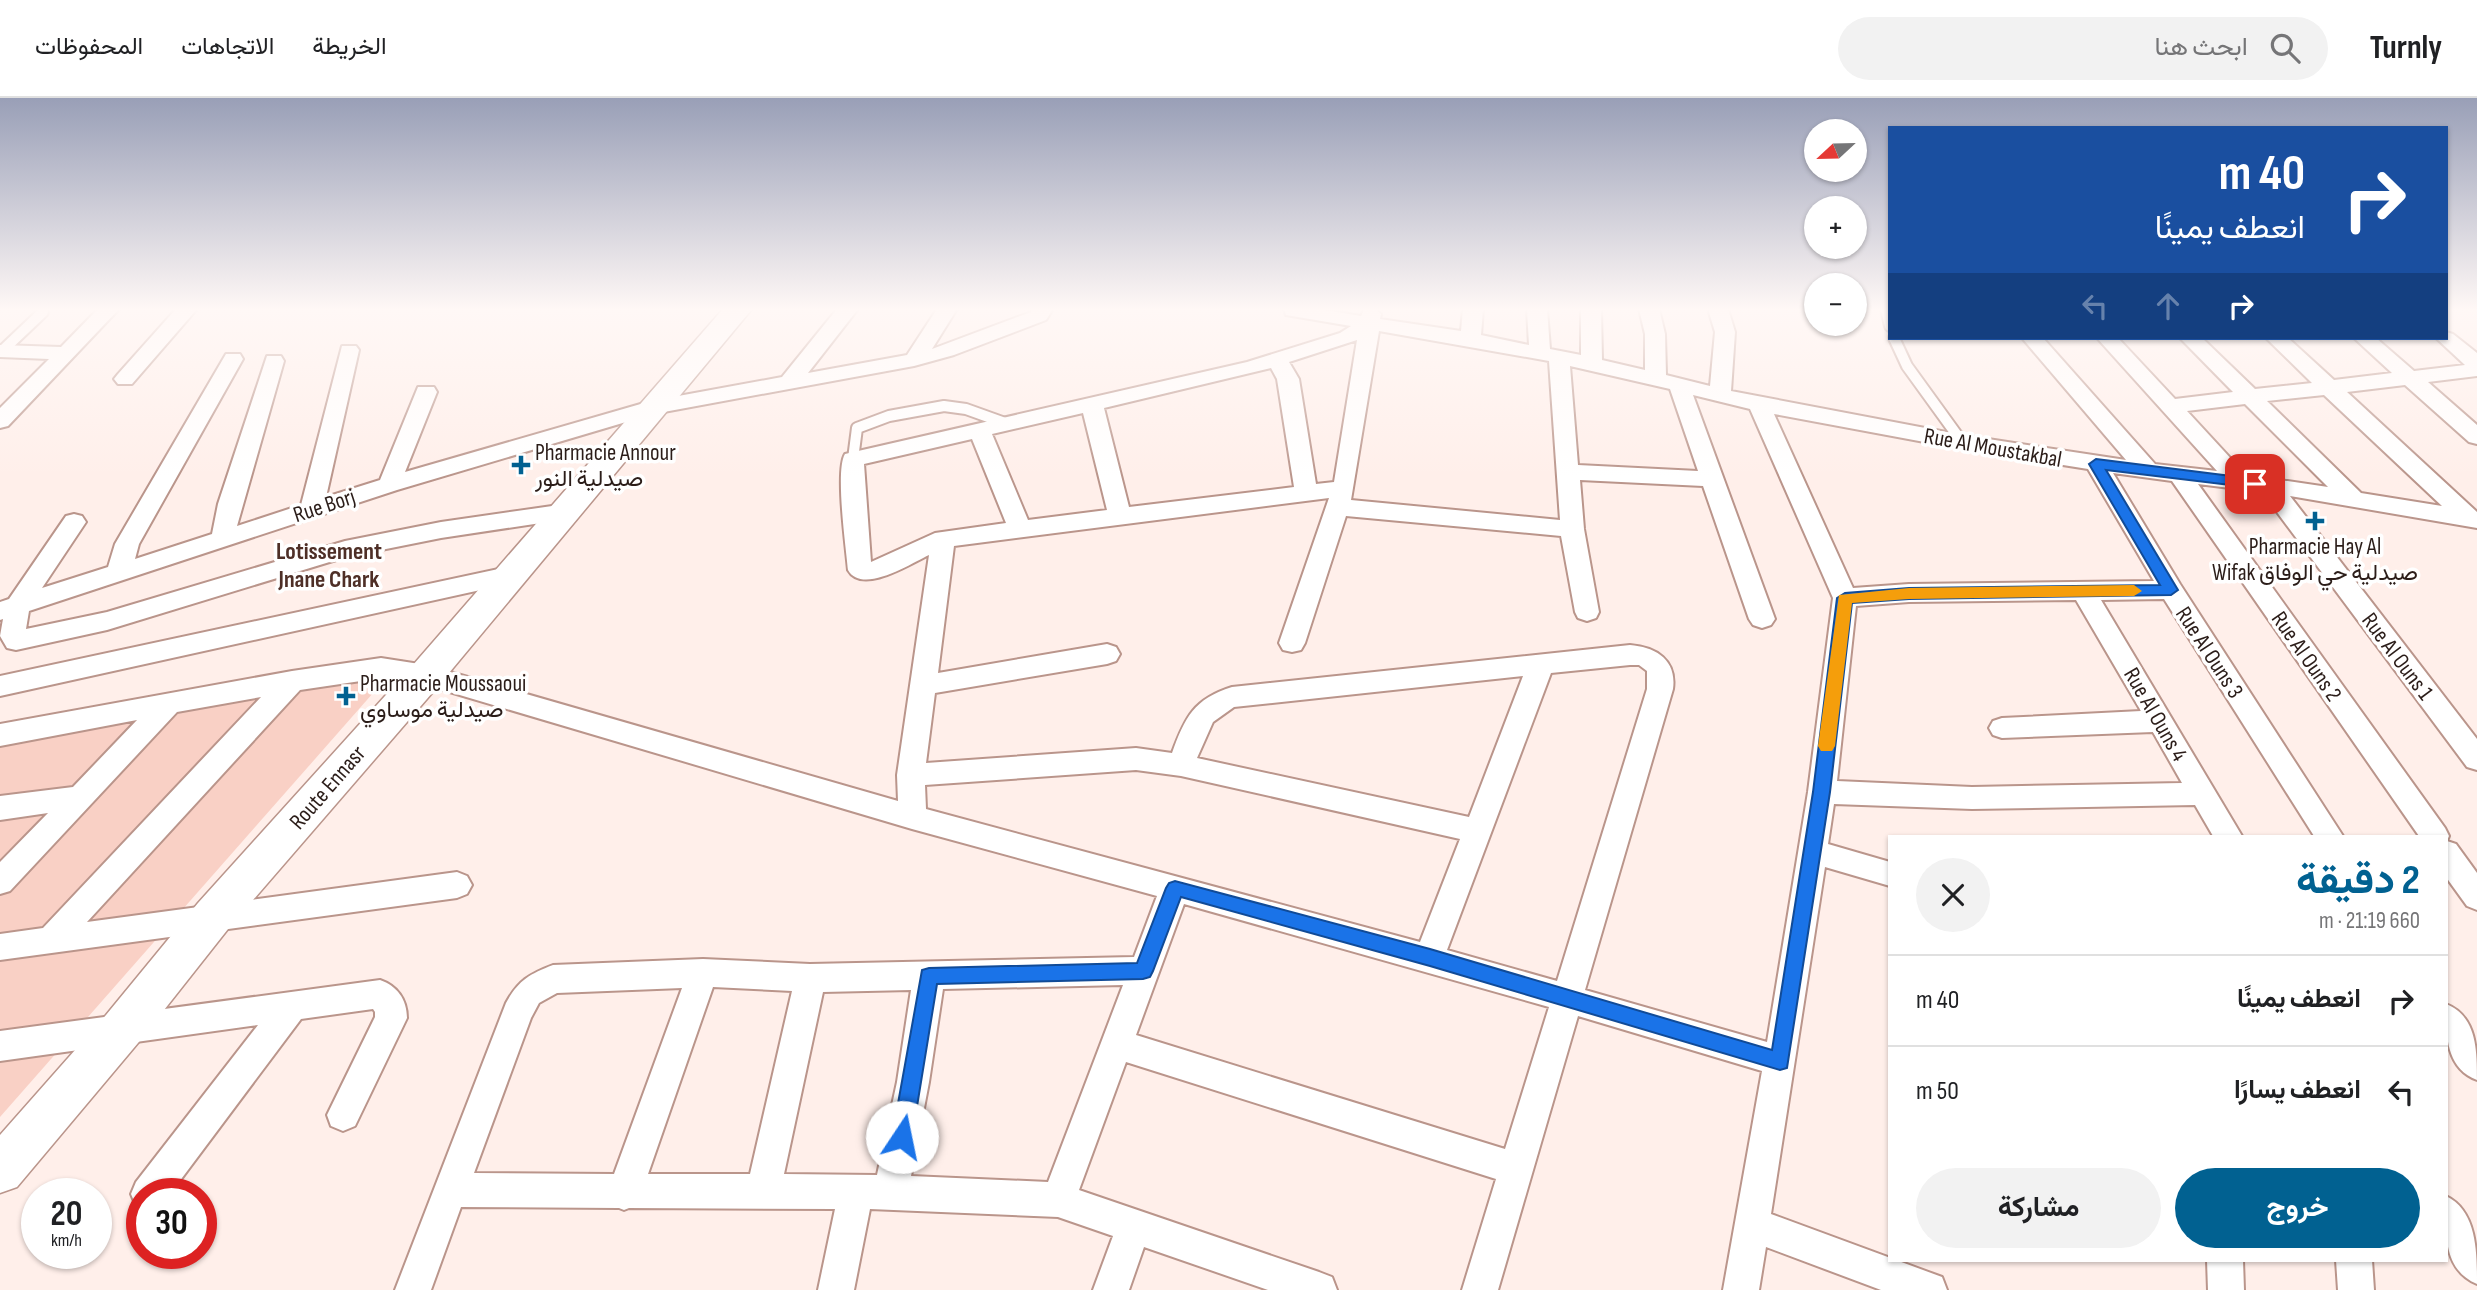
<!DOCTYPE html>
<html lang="ar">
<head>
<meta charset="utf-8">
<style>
	body { margin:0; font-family:"Sofia Sans Condensed",Vazirmatn,sans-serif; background:#f2f2f2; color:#202124; direction:rtl; height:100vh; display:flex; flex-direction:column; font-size:26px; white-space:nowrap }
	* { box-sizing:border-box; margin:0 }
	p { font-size:23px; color:#757577 }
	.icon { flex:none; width:38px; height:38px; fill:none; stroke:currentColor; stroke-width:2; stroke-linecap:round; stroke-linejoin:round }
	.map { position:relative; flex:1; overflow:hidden; direction:ltr }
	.details { position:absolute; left:1888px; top:737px; width:560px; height:427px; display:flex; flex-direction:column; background:#fff; border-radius:0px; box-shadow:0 2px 5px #0004; direction:rtl }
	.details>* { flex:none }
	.top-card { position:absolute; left:1888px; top:28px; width:560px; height:214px; border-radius:0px; box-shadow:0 2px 5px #0004; direction:rtl; background:#1a4fa0; color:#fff; overflow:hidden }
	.needle { width:46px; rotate:248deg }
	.buttons { position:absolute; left:1804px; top:21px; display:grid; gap:14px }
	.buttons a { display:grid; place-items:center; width:63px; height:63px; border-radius:50%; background:#fff; box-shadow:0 2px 5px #0004; font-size:35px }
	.speed { position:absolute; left:21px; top:1080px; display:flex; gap:14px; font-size:35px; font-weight:700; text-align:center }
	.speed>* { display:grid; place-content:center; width:91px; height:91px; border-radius:50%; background:#fff; box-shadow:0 2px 5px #0004; line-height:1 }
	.speed small { font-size:18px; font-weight:400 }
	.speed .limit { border:10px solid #d22; background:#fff; color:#111 }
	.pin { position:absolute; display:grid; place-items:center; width:60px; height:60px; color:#fff; margin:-30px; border-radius:14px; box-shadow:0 4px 10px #0006 }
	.me { position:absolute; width:77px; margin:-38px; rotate:11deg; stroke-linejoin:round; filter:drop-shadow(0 0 5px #0008) }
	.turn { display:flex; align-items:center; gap:24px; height:147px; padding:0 28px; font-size:32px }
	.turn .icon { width:91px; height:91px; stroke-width:2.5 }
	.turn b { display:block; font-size:49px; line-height:60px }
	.lanes { display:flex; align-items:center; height:66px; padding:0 28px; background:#0003; justify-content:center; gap:35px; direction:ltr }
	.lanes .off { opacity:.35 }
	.round { display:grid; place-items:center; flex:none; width:74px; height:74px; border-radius:37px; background:#f2f2f2 }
	.overview { display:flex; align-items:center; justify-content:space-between; height:119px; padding:0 28px }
	h1 { font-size:42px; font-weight:700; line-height:52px; color:#016191 }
	.primary-button { display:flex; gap:14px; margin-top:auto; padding:14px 28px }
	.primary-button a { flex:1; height:80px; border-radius:42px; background:#016191; color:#fff; font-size:28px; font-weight:700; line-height:80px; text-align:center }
	.primary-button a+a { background:#f2f2f2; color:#202124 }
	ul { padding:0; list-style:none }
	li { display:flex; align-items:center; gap:21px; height:91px; padding:0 28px; border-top:2px solid #e0e0e0 }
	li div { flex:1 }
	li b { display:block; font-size:26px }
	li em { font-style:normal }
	header { display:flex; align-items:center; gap:42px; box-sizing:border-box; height:98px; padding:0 35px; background:#fff; border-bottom:2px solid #e0e0e0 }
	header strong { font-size:33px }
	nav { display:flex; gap:38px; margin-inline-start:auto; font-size:24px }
	.search { width:490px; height:63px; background:#f2f2f2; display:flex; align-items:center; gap:18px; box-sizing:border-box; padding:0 24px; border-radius:38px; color:#757577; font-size:26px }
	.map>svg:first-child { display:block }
	.green { fill:#f9d0c5 }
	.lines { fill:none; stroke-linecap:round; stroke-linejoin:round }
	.lane-casing { stroke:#ba958b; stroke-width:14 }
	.street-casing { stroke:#ba958b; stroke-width:4 }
	.secondary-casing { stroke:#ba958b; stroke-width:3 }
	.lane { stroke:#fff; stroke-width:10 }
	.street { fill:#fff; fill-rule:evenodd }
	.secondary { fill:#fff; fill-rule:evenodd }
	.route { fill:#1a73e8; stroke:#114b97; stroke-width:2 }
	.slow { fill:#f59e0b }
	.poi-dot { fill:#016191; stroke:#fff; stroke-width:2.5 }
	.labels { text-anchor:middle; stroke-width:7; stroke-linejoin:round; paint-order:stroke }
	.street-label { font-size:23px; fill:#2b1d19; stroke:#fff }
	.poi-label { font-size:23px; fill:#2b1d19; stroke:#fff; text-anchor:start }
	.neighbourhood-label { font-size:24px; font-weight:bold; fill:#4e2f27; stroke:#fff }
</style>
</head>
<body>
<header>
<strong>Turnly</strong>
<div class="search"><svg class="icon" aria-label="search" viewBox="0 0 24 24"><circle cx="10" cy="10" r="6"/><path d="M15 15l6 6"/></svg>ابحث هنا</div>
<nav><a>الخريطة</a><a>الاتجاهات</a><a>المحفوظات</a></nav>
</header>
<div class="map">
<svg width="2477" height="1192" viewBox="0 0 2477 1192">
	<rect width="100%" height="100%" fill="#ffefea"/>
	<!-- green -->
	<path class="green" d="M 403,561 L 0,1019 L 0,634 Z"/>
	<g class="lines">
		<!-- lane casing -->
		<g class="lane-casing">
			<path id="lane" d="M 1886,211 L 1890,228
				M 1894,240 L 1907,268 L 1962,344
				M 2,253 L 43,214
				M 853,361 L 857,330 L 889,318 L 944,308 L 966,311 L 1005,325"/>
		</g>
		<!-- street casing -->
		<g class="street-casing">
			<path id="street" d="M 98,211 L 119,211 L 8,328 L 0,330 L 0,310 L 49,261 L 0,259 L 0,247 L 61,249 Z
				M 176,211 L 197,211 L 132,286 L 118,286 L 114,281 L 118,276 Z
				M 837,211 L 858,211 L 808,275 L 907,257 L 937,211 L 957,211 L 932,251 L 1031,214 L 1033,211 L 1053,211 L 1046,222 L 954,257 L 914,268 L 653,316 L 397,392 L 29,513 L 26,531 L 107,514 L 345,443 L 441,424 L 566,406 L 574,408 L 578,414 L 574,420 L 441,440 L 346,459 L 107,532 L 16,552 L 7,550 L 0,538 L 3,521 L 0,522 L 0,504 L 9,501 L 66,418 L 74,416 L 82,418 L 86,424 L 42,490 L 108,469 L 115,446 L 226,256 L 240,256 L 243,261 L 139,446 L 135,461 L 212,436 L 218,406 L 267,258 L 281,258 L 284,263 L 237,428 L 301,407 L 342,248 L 356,248 L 359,252 L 326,399 L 380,382 L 418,289 L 434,289 L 437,294 L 405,374 L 651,303 L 782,279 Z
				M 1284,211 L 1319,211 L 1361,218 L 1364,212 L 1375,211 L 1381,216 L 1380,221 L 1461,233 L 1463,211 L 1483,211 L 1481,237 L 1529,247 L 1527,211 L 1547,211 L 1550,251 L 1581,257 L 1581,211 L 1601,211 L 1602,262 L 1645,272 L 1645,236 L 1639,211 L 1659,211 L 1665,236 L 1666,277 L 1710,288 L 1715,234 L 1708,211 L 1728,211 L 1735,234 L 1731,293 L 1962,337 L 2126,362 L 2022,240 L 2043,240 L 2155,366 L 2217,373 L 2097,240 L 2118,240 L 2175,301 L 2233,294 L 2180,240 L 2202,240 L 2255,291 L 2312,285 L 2266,240 L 2288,240 L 2334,282 L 2392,275 L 2354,240 L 2376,240 L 2414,273 L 2465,267 L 2436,240 L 2446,240 L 2446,234 L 2453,236 L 2477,255 L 2477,278 L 2428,284 L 2477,327 L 2477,346 L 2469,344 L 2405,287 L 2347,294 L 2477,414 L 2477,430 L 2290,398 L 2477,641 L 2477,672 L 2467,669 L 2262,394 L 2198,386 L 2445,730 L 2449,738 L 2447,743 L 2456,746 L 2477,775 L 2477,812 L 2467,808 L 2446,779 L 2446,738 L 2419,738 L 2172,383 L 2113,375 L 2180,486 L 2343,738 L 2314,738 L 2164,501 L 2101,502 L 2242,738 L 2213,738 L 2195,707 L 1972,711 L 1834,706 L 1828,746 L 1890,764 L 1890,788 L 1825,769 L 1771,1116 L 1942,1179 L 1947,1192 L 1881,1192 L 1766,1149 L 1759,1192 L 1723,1192 L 1762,973 L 1578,918 L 1498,1192 L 1462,1192 L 1496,1081 L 1126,964 L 1079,1092 L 1319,1174 L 1332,1179 L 1337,1192 L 1268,1192 L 1144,1149 L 1129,1192 L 1093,1192 L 1113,1138 L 1058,1119 L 870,1111 L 854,1192 L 818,1192 L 835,1111 L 629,1110 L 624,1112 L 619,1110 L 461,1109 L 431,1192 L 395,1192 L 506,905 C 518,883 529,876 553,867 L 703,861 L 810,866 L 1134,859 L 1157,798 L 912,731 L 426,587 L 381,580 L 300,592 L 87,824 L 457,774 L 467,778 L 472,787 L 467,796 L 457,800 L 0,862 L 0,836 L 43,830 L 261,599 L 177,614 L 10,793 L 0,796 L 0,764 L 48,715 L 0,722 L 0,698 L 73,689 L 137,622 L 0,648 L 0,626 L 292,573 L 381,560 L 426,567 L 898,703 L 897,677 L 929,457 C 910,466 862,497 848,472 C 846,449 835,372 845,356 L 1247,264 L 1340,235 L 1351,228 L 1286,217 ZM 1379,233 L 1549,263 L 1560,422 L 1351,402 ZM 1357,242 L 1334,384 L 1316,386 L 1299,281 L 1289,264 ZM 1570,268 L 1670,291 L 1698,373 L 1578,367 ZM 1271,270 L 1277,281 L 1294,389 L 1129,409 L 1104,310 ZM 1693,297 L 1750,311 L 1833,500 L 1808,694 L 1767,944 L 1585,892 L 1673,591 C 1677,562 1656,549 1630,547 L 1232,589 C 1194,601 1185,619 1172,655 L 1136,650 L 926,665 L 935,595 L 1107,566 L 1116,563 L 1120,556 L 1116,549 L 1107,546 L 938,575 L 954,448 L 1329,400 L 1279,545 L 1283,552 L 1292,554 L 1301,552 L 1305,545 L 1346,418 L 1561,438 L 1575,514 L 1578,520 L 1587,523 L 1596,520 L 1599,514 L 1584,431 L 1580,382 L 1703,388 L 1749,521 L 1753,527 L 1762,530 L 1771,527 L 1775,521 ZM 2324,297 L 2442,408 L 2361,395 L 2267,303 ZM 2245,306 L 2328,389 L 2246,377 L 2187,313 ZM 1083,315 L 1107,412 L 1028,422 L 992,336 ZM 1774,316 L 1962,351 L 2088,371 L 2154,483 L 1909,486 L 1853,490 ZM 972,341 L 1006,425 L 935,435 L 871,464 L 864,366 ZM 2076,502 L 2141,613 L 2002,620 L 1993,623 L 1989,630 L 1993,637 L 2002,640 L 2153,634 L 2182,685 L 1972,689 L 1837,683 L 1856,508 L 1909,504 ZM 1630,567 L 1639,567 L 1647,573 L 1647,591 L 1557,883 L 1447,852 L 1551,575 ZM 1523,578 L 1469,719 L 1197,660 L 1213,624 L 1234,609 ZM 1136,672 L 1181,678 L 1460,741 L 1420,844 L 926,711 L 925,687 ZM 1184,806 L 1549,909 L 1505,1051 L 1136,937 ZM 1123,887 L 1048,1084 L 911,1078 L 929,984 L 943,891 ZM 713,889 L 792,893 L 750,1076 L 648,1076 ZM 682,890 L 614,1076 L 474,1075 L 531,920 L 539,905 L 557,895 ZM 911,892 L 897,984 L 877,1077 L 784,1076 L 823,894 Z
				M 512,468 L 521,471 L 524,477 L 521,483 L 0,598 L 0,578 Z
				M 380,882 C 397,888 407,901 407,920 L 355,1028 L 343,1033 L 331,1028 L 327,1017 L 375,919 L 375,914 L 373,911 L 301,921 L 170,1096 L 142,1096 L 142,1111 L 136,1108 L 131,1096 L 136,1084 L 258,927 L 0,963 L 0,933 Z
				M 2446,906 C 2477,918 2477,953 2477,982 C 2445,970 2446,935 2446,906 Z
				M 2446,1098 C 2477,1113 2477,1154 2477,1186 C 2441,1171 2446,1130 2446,1098 Z
				M 2207,1162 L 2243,1162 L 2244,1192 L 2208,1192 Z
				M 2336,1162 L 2372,1162 L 2374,1192 L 2338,1192 Z"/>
		</g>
		<!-- secondary casing -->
		<g class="secondary-casing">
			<path id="secondary" d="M 723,211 L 752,211 L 439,587 L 228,831 L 138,945 L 17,1089 L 0,1095 L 0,1037 L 106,917 L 198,805 L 413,567 Z"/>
		</g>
		<!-- lane -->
		<use href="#lane" class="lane"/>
		<!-- street -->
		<use href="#street" class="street"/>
		<!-- secondary -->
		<use href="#secondary" class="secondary"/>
	</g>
	<!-- sky -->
	<linearGradient id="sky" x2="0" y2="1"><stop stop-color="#999fb7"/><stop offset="0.56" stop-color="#fff8f6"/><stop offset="1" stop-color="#fff8f6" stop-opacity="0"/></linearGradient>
	<rect width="2477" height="378" fill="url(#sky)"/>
	<!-- route -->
	<path class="route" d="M 2096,361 L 2255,381 L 2262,386 L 2255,390 L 2106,372 L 2178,492 L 2171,497 L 1909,501 L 1852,505 L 1830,694 L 1787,970 L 1780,972 L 1430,868 L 1181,799 L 1153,873 L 1150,879 L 1143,881 L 937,886 L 912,1039 L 909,1046 L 902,1049 L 895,1046 L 892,1039 L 922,872 L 929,870 L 1137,865 L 1166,790 L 1169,785 L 1175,783 L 1430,851 L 1772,952 L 1813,694 L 1837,500 L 1845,495 L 1909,490 L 2160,487 L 2089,366 Z"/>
	<!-- slow -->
	<path class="slow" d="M 2134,487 L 2142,493 L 2134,498 L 1909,501 L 1852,505 L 1835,648 L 1832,653 L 1821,653 L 1818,648 L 1839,497 L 1909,490 Z"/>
	<!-- markers -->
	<g class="poi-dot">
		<path d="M517.5 356.5h7v7h7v7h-7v7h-7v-7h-7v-7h7z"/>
		<path d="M2311.5 412.5h7v7h7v7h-7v7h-7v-7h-7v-7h7z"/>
		<path d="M342.5 587.5h7v7h7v7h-7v7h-7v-7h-7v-7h7z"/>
	</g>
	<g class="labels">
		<!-- street labels -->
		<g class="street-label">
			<text transform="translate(1993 349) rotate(10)" y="8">Rue Al Moustakbal</text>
			<text transform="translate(324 407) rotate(-18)" y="8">Rue Borj</text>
			<text transform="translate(2210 554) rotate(57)" y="8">Rue Al Ouns 3</text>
			<text transform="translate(2307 558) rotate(55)" y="8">Rue Al Ouns 2</text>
			<text transform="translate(2398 558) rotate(53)" y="8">Rue Al Ouns 1</text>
			<text transform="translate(2156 616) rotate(60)" y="8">Rue Al Ouns 4</text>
			<text transform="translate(327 689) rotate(-49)" y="8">Route Ennasr</text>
		</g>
		<!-- poi labels -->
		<g class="poi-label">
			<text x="535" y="362">Pharmacie Annour<tspan x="535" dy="26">صيدلية النور</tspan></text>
			<text x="2315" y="456" text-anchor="middle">Pharmacie Hay Al<tspan x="2315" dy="26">Wifak صيدلية حي الوفاق</tspan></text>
			<text x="360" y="593">Pharmacie Moussaoui<tspan x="360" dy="26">صيدلية موساوي</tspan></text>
		</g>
		<!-- neighbourhood labels -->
		<g class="neighbourhood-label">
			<text x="329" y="461">Lotissement<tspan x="329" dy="28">Jnane Chark</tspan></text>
		</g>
	</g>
</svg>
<div class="buttons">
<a><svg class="needle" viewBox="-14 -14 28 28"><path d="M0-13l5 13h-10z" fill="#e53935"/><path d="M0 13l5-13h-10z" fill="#757577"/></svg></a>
<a>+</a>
<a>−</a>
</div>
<div class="speed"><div>20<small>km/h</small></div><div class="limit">30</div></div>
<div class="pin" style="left:2255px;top:386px;background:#d93025"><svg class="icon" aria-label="arrive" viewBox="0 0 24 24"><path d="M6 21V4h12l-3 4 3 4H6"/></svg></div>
<svg class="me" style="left:902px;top:1039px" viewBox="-20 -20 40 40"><circle r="19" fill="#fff"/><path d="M0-13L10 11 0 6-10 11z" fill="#1a73e8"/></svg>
<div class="top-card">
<div class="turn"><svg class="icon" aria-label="right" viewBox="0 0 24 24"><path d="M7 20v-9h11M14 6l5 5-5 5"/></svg><div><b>40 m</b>انعطف يمينًا</div></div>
<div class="lanes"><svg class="icon off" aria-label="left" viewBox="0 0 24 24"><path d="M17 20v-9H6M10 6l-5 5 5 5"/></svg><svg class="icon off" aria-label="ahead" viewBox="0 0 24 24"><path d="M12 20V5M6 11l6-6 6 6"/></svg><svg class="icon" aria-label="right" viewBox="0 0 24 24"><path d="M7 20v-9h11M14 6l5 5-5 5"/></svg></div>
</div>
<section class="details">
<div class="overview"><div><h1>2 دقيقة</h1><p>660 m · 21:19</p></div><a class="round"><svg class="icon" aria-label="close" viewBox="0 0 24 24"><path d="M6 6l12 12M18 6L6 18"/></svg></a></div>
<ul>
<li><svg class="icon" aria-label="right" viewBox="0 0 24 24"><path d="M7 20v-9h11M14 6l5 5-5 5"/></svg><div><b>انعطف يمينًا</b></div><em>40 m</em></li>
<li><svg class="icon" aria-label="left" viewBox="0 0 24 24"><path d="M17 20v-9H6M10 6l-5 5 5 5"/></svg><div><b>انعطف يسارًا</b></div><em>50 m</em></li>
</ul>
<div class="primary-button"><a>خروج</a><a>مشاركة</a></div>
</section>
</div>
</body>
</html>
